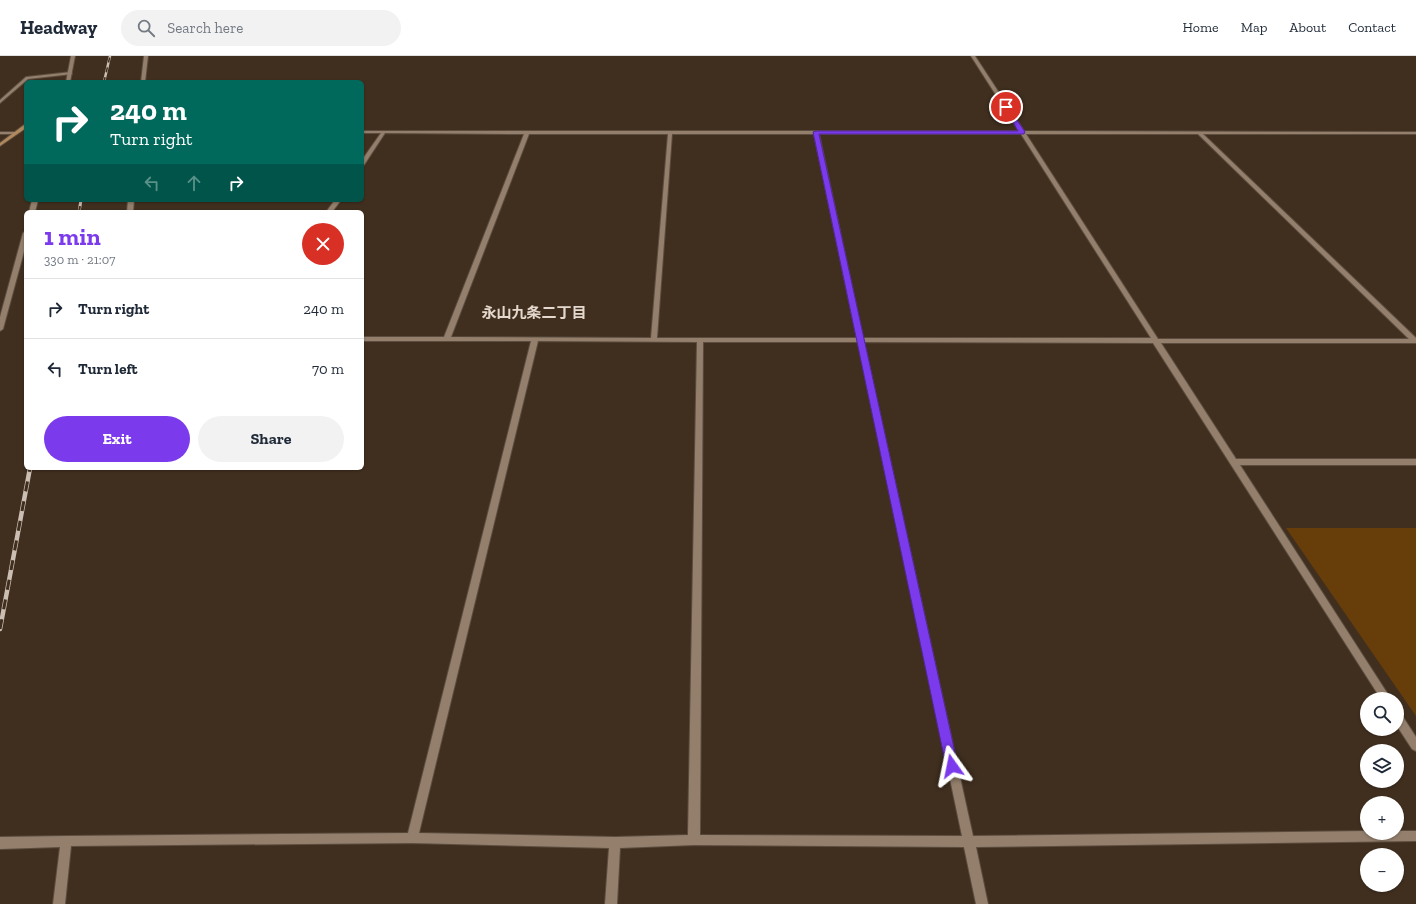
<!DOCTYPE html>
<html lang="en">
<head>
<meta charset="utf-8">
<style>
	body { margin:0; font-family:"Zilla Slab","Noto Sans JP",serif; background:#f2f2f3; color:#1f2937; height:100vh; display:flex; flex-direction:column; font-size:15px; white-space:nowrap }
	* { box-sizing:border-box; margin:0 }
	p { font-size:13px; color:#747a83 }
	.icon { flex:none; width:22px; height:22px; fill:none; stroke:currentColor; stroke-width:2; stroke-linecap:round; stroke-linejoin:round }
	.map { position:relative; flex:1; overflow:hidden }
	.side { position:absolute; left:24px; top:154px; width:340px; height:260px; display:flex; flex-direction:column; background:#fff; border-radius:6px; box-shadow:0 1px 3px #0004 }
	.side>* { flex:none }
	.hud { position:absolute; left:24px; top:24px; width:340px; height:122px; border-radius:6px; box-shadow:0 1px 3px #0004; background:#00695c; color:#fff; overflow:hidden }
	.buttons { position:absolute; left:1360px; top:636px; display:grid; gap:8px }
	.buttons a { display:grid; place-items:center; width:44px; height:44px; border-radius:50%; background:#fff; box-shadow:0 1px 3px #0004; font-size:20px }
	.pin { position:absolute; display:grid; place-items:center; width:34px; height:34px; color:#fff; margin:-17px; border:2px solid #fff; border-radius:50%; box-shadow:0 1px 4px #0007 }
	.me { position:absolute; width:44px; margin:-22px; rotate:348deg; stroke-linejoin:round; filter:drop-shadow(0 0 3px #0008) }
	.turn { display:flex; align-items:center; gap:14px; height:84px; padding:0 20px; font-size:18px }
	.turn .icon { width:52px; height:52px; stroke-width:2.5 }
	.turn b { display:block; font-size:28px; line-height:34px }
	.lanes { display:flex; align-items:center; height:38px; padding:0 20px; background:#0003; justify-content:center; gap:20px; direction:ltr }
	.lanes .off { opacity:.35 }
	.round { display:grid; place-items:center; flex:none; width:42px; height:42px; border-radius:21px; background:#f2f2f3 }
	.overview { display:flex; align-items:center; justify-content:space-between; height:68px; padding:0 20px }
	h1 { font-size:24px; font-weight:700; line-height:30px; color:#7c3aed }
	.primary-button { display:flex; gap:8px; margin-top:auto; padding:8px 20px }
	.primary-button a { flex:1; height:46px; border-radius:24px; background:#7c3aed; color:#fff; font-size:16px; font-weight:700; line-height:46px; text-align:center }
	.primary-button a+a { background:#f2f2f3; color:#1f2937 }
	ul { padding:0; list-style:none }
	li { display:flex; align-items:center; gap:12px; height:60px; padding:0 20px; border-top:1px solid #e0e1e3 }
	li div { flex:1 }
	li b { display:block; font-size:15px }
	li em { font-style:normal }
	header { display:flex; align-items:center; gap:24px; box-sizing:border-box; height:56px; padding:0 20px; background:#fff; border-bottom:1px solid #e0e1e3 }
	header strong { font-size:19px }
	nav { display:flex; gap:22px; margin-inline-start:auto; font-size:14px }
	.search { width:280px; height:36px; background:#f2f2f3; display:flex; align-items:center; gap:10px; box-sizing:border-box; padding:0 14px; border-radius:22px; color:#747a83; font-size:15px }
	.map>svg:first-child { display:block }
	.green { fill:#673d0a }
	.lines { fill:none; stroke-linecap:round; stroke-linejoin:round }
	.lane-casing { stroke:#5c4d3f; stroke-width:2 }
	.street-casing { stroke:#5c4d3f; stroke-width:2 }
	.secondary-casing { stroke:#5c4d3f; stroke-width:2 }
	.lane { fill:#937f6c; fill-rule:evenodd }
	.street { fill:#937f6c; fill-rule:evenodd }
	.secondary { fill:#b2895c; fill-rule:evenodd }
	.rail-far2-casing { stroke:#cbbeb3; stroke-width:2.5 }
	.rail-far1-casing { stroke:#cbbeb3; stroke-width:3 }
	.rail-casing { stroke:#cbbeb3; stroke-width:4.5 }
	.rail-far2 { stroke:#402f1f; stroke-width:1.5; stroke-dasharray:5; stroke-linecap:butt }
	.rail-far1 { stroke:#402f1f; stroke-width:2; stroke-dasharray:6; stroke-linecap:butt }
	.rail { stroke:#402f1f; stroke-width:3; stroke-dasharray:10; stroke-linecap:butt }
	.route { fill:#7c3aed; stroke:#51269a }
	.labels { text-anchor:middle; stroke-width:4; stroke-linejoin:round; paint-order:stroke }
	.neighbourhood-label { font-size:15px; font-weight:bold; fill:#e4d8ce; stroke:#402f1f }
</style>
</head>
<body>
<header>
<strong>Headway</strong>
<div class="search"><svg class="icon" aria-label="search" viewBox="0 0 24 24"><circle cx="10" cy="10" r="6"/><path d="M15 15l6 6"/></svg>Search here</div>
<nav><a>Home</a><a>Map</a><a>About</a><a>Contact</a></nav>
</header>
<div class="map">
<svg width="1416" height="848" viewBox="0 0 1416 848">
	<rect width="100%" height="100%" fill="#402f1f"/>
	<!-- green -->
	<path class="green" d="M 1286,472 L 1416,472 L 1416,660 Z"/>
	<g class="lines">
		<!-- lane casing -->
		<g class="lane-casing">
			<path id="lane" d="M 71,16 L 72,18 L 28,23 L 0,47 L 0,44 L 26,21 Z
				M 0,76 L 16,76 L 18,77 L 16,78 L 0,78 Z"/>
		</g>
		<!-- street casing -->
		<g class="street-casing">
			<path id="street" d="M 71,0 L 75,0 L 70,26 L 66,26 Z
				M 144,0 L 148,0 L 145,26 L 141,26 Z
				M 971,0 L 975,0 L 1024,75 L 1416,76 L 1416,78 L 1203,78 L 1416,282 L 1416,287 L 1161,287 L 1236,403 L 1416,403 L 1416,409 L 1240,409 L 1391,643 L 1381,643 L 1153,287 L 864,286 L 973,780 L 1367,775 L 1367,777 L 1397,777 L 1397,775 L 1416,775 L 1416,785 L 976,791 L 988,848 L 976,848 L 964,791 L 694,789 L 620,792 L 617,848 L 605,848 L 609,792 L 412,787 L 71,790 L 65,848 L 53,848 L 60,791 L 0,793 L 0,781 L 66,780 L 408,777 L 531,285 L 362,285 L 362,281 L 444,281 L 524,78 L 385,77 L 364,109 L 362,109 L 362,104 L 381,77 L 362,77 L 362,75 L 1019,75 ZM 529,78 L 668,78 L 651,282 L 451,281 ZM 672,78 L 814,78 L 857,282 L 657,282 ZM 819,78 L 1021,78 L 1151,282 L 863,282 ZM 1026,78 L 1198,78 L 1409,283 L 1158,283 ZM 538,285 L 697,286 L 688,779 L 615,781 L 419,777 ZM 703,286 L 858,286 L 962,780 L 700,779 Z
				M 32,144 L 38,144 L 35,156 L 29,156 Z
				M 128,144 L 134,144 L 133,156 L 127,156 Z
				M 335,144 L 341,144 L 332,156 L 326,156 Z
				M 26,175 L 26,188 L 3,273 L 0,275 L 0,261 L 23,177 Z
				M 1397,657 L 1401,658 L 1416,681 L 1416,695 L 1412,693 L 1397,670 Z"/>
		</g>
		<!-- secondary casing -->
		<g class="secondary-casing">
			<path id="secondary" d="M 24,69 L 26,69 L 26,72 L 0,90 L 0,87 Z"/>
		</g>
		<!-- lane -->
		<use href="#lane" class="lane"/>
		<!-- street -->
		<use href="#street" class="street"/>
		<!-- secondary -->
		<use href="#secondary" class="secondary"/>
		<!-- rail-far2 casing -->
		<g class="rail-far2-casing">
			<path id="rail-far2" d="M 104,26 L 110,0"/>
		</g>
		<!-- rail-far1 casing -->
		<g class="rail-far1-casing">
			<path id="rail-far1" d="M 79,156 L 81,144"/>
		</g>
		<!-- rail casing -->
		<g class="rail-casing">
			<path id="rail" d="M 0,573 L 30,412"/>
		</g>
		<!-- rail-far2 -->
		<use href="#rail-far2" class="rail-far2"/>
		<!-- rail-far1 -->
		<use href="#rail-far1" class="rail-far1"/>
		<!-- rail -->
		<use href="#rail" class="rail"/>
	</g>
	<!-- route -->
	<path class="route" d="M 1004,50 L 1008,50 L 1025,76 L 1024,78 L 819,78 L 958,710 L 956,714 L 952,715 L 948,714 L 946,710 L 813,76 L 816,75 L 1018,75 Z"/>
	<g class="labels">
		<!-- neighbourhood labels -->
		<g class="neighbourhood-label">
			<text x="534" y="262">永山九条二丁目</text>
		</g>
	</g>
</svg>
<div class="buttons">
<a><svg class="icon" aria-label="search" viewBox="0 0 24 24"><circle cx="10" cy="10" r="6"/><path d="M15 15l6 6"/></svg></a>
<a><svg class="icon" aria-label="layers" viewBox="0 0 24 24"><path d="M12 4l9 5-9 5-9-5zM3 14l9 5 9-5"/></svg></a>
<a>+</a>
<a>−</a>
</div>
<div class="pin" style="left:1006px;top:51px;background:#d93025"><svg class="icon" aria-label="arrive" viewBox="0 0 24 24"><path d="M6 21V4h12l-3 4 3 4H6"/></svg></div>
<svg class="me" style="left:952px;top:710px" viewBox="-20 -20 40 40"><path d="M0-17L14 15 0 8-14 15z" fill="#7c3aed" stroke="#fff" stroke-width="4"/></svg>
<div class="hud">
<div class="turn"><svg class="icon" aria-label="right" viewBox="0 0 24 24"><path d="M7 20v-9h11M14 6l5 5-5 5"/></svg><div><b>240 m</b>Turn right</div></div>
<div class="lanes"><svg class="icon off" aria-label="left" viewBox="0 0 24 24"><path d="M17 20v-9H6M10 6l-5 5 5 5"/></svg><svg class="icon off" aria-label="ahead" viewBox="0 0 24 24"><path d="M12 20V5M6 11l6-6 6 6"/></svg><svg class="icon" aria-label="right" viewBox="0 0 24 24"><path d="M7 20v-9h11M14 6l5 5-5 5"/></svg></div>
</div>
<section class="side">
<div class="overview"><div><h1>1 min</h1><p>330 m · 21:07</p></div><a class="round" style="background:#d93025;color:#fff"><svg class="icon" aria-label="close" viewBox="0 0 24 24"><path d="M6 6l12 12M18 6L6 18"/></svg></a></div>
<ul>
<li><svg class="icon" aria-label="right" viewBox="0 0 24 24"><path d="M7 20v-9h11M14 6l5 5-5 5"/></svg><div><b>Turn right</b></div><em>240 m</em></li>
<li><svg class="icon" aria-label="left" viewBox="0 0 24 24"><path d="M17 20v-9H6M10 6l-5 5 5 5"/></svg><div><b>Turn left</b></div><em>70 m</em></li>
</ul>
<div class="primary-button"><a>Exit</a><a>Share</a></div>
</section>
</div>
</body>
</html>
